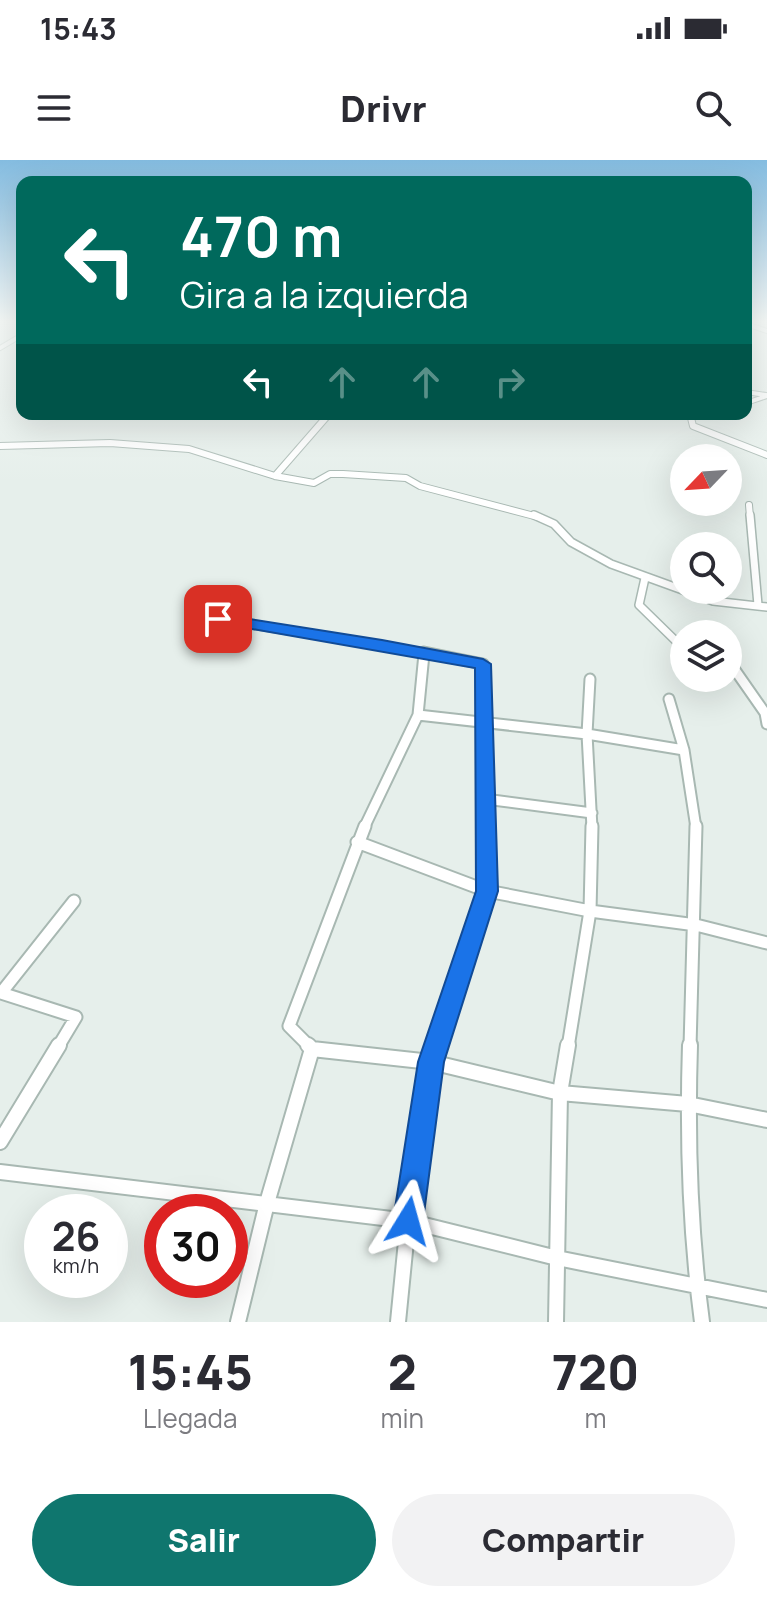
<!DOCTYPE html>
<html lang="es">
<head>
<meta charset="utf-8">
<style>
	body { margin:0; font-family:Manrope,sans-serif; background:#f2f2f3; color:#2b2b33; height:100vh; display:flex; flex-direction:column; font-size:30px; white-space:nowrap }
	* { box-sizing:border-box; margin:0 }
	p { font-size:26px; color:#7c7c81 }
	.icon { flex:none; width:44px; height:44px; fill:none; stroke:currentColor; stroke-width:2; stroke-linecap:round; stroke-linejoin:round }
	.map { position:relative; height:1162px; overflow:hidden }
	.side { display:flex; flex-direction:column; background:#fff; flex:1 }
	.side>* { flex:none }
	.guide { position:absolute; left:16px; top:16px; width:736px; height:244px; border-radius:16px; box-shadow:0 8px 32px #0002; background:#00695c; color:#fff; overflow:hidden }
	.needle { width:52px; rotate:245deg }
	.tools { position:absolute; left:670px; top:284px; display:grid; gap:16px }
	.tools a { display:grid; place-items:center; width:72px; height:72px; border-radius:50%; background:#fff; box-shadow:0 8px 32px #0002; font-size:40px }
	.speed { position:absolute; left:24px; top:1034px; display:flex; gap:16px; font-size:40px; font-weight:700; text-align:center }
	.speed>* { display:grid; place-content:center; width:104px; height:104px; border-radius:50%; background:#fff; box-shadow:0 8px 32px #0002; line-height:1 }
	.speed small { font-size:20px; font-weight:400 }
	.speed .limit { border:12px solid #d22; background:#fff; color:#111 }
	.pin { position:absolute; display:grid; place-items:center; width:68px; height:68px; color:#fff; margin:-34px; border-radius:16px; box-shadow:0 4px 12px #0006 }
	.me { position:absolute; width:88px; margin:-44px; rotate:8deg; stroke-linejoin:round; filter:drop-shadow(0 0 6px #0008) }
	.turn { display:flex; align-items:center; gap:28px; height:168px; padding:0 32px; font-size:36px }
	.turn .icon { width:104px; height:104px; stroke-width:2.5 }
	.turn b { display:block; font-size:56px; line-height:68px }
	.lanes { display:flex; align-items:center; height:76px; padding:0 32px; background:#0003; justify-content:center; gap:40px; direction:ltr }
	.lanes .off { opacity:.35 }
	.eta { display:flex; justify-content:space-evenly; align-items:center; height:136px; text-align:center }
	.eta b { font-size:48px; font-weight:800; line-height:56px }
	.action { display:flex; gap:16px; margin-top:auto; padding:16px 32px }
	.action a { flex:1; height:92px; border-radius:48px; background:#0f766e; color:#fff; font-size:32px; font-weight:800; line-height:92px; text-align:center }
	.action a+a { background:#f2f2f3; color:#2b2b33 }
	.status { display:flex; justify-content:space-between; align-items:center; height:56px; padding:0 40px; background:#fff; direction:ltr }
	.status svg { height:22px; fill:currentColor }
	header { display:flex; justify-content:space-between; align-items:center; height:104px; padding:0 32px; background:#fff; font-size:36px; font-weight:800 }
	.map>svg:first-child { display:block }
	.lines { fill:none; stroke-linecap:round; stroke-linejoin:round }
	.minor-far5-casing { stroke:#a8b8b2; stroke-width:6 }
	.minor-far4-casing { stroke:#a8b8b2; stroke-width:8 }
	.minor-far3-casing { stroke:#a8b8b2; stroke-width:10 }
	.minor-far2-casing { stroke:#a8b8b2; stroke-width:13 }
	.minor-far1-casing { stroke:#a8b8b2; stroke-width:15 }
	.minor-casing { stroke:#a8b8b2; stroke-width:18 }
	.minor-far5 { stroke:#fff; stroke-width:4 }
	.minor-far4 { stroke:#fff; stroke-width:6 }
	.minor-far3 { stroke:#fff; stroke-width:7 }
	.minor-far2 { stroke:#fff; stroke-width:9 }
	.minor-far1 { stroke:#fff; stroke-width:11 }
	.minor { stroke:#fff; stroke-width:14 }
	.route { fill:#1a73e8; stroke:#114b97; stroke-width:2 }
</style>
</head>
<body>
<div class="status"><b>15:43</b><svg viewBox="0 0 49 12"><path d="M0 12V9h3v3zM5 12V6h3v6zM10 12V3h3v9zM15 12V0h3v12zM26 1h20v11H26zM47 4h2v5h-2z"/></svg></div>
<header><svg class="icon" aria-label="menu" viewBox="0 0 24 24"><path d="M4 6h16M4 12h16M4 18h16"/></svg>Drivr<svg class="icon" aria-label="search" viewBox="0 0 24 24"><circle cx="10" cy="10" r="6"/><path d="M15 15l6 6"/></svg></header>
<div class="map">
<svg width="767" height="1162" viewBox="0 0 767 1162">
	<rect width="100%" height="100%" fill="#e6efeb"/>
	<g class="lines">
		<!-- minor-far5 casing -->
		<g class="minor-far5-casing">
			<path id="minor-far5" d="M 746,164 L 767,171
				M 0,188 L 22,175
				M 746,232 L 766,235
				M 746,243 L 767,236"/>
		</g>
		<!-- minor-far4 casing -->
		<g class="minor-far4-casing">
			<path id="minor-far4" d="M 690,254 L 693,266 L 767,295
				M 0,286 L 110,283 L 189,289 L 275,316 L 314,323 L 330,314 L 343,314 L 406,318 L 420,326 L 538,357
				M 275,316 L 329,254
				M 749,345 L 750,357"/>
		</g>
		<!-- minor-far3 casing -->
		<g class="minor-far3-casing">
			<path id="minor-far3" d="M 534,355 L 554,364 L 571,382 L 611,404 L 713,441 L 767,447
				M 750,355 L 758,445
				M 709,382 L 709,386
				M 645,418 L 639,445 L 684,489
				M 191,455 L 434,494"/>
		</g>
		<!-- minor-far2 casing -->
		<g class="minor-far2-casing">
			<path id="minor-far2" d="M 424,492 L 483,504 L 485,668
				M 728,506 L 735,510 L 765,553 L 767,564
				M 590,519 L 587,574 L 592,668
				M 669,539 L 684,590 L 696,668
				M 418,555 L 587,574 L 684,590
				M 485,639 L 592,653
				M 364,668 L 418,555 L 424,494"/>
		</g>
		<!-- minor-far1 casing -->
		<g class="minor-far1-casing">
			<path id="minor-far1" d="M 357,682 L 487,731 L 590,751 L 696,765 L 767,783
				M 58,887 L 76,857 L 1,833 L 74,741
				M 310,887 L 289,866 L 365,666
				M 436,887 L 487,731 L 485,666
				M 568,887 L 590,751 L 592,666
				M 690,887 L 696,666"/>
		</g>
		<!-- minor casing -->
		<g class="minor-casing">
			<path id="minor" d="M 308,885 L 312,889 L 431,902 L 560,933 L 688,944 L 767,960
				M 690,885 C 687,976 690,1071 702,1162
				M 0,982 L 59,885
				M 0,1012 L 408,1061 L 557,1098 L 767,1140
				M 238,1162 L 267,1043 L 312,889
				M 398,1162 L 408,1061 L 431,902 L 437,885
				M 556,1162 L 560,933 L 568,885"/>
		</g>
		<!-- minor-far5 -->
		<use href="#minor-far5" class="minor-far5"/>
		<!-- minor-far4 -->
		<use href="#minor-far4" class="minor-far4"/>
		<!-- minor-far3 -->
		<use href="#minor-far3" class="minor-far3"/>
		<!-- minor-far2 -->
		<use href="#minor-far2" class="minor-far2"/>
		<!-- minor-far1 -->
		<use href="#minor-far1" class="minor-far1"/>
		<!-- minor -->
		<use href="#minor" class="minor"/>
	</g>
	<!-- sky -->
	<linearGradient id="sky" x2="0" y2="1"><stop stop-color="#84bce0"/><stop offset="0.5" stop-color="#f4f8f6"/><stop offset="1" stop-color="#f4f8f6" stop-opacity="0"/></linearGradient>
	<rect width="767" height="323" fill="url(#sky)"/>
	<!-- route -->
	<path class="route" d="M 218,454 L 382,480 L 483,499 L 491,504 L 498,731 L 444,902 L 423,1061 L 419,1072 L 408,1076 L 397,1072 L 393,1061 L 418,902 L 476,731 L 475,508 L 212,462 L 210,459 Z"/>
</svg>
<div class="tools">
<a><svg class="needle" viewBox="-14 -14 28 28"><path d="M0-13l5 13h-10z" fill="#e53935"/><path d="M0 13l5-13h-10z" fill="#7c7c81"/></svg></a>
<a><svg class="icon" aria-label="search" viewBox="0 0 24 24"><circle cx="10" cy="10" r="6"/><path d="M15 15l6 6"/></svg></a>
<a><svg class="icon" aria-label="layers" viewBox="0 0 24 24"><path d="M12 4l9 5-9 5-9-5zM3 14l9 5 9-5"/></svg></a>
</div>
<div class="speed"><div>26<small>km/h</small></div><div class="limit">30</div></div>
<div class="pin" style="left:218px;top:459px;background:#d93025"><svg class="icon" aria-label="arrive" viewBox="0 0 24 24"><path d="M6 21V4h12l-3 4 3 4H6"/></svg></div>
<svg class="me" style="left:408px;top:1061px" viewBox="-20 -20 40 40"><path d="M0-17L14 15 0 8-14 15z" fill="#1a73e8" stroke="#fff" stroke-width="4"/></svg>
<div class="guide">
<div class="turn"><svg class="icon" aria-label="left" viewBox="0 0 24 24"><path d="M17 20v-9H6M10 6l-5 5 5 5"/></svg><div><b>470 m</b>Gira a la izquierda</div></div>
<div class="lanes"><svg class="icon" aria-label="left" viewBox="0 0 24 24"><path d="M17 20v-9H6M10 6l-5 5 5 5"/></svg><svg class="icon off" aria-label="ahead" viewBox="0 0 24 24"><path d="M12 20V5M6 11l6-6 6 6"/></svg><svg class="icon off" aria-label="ahead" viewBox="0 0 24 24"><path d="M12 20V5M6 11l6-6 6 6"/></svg><svg class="icon off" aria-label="right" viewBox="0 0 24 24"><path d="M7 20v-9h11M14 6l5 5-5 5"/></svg></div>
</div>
</div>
<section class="side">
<div class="eta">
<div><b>15:45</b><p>Llegada</p></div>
<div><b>2</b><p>min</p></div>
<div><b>720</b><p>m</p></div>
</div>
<div class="action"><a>Salir</a><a>Compartir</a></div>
</section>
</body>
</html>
